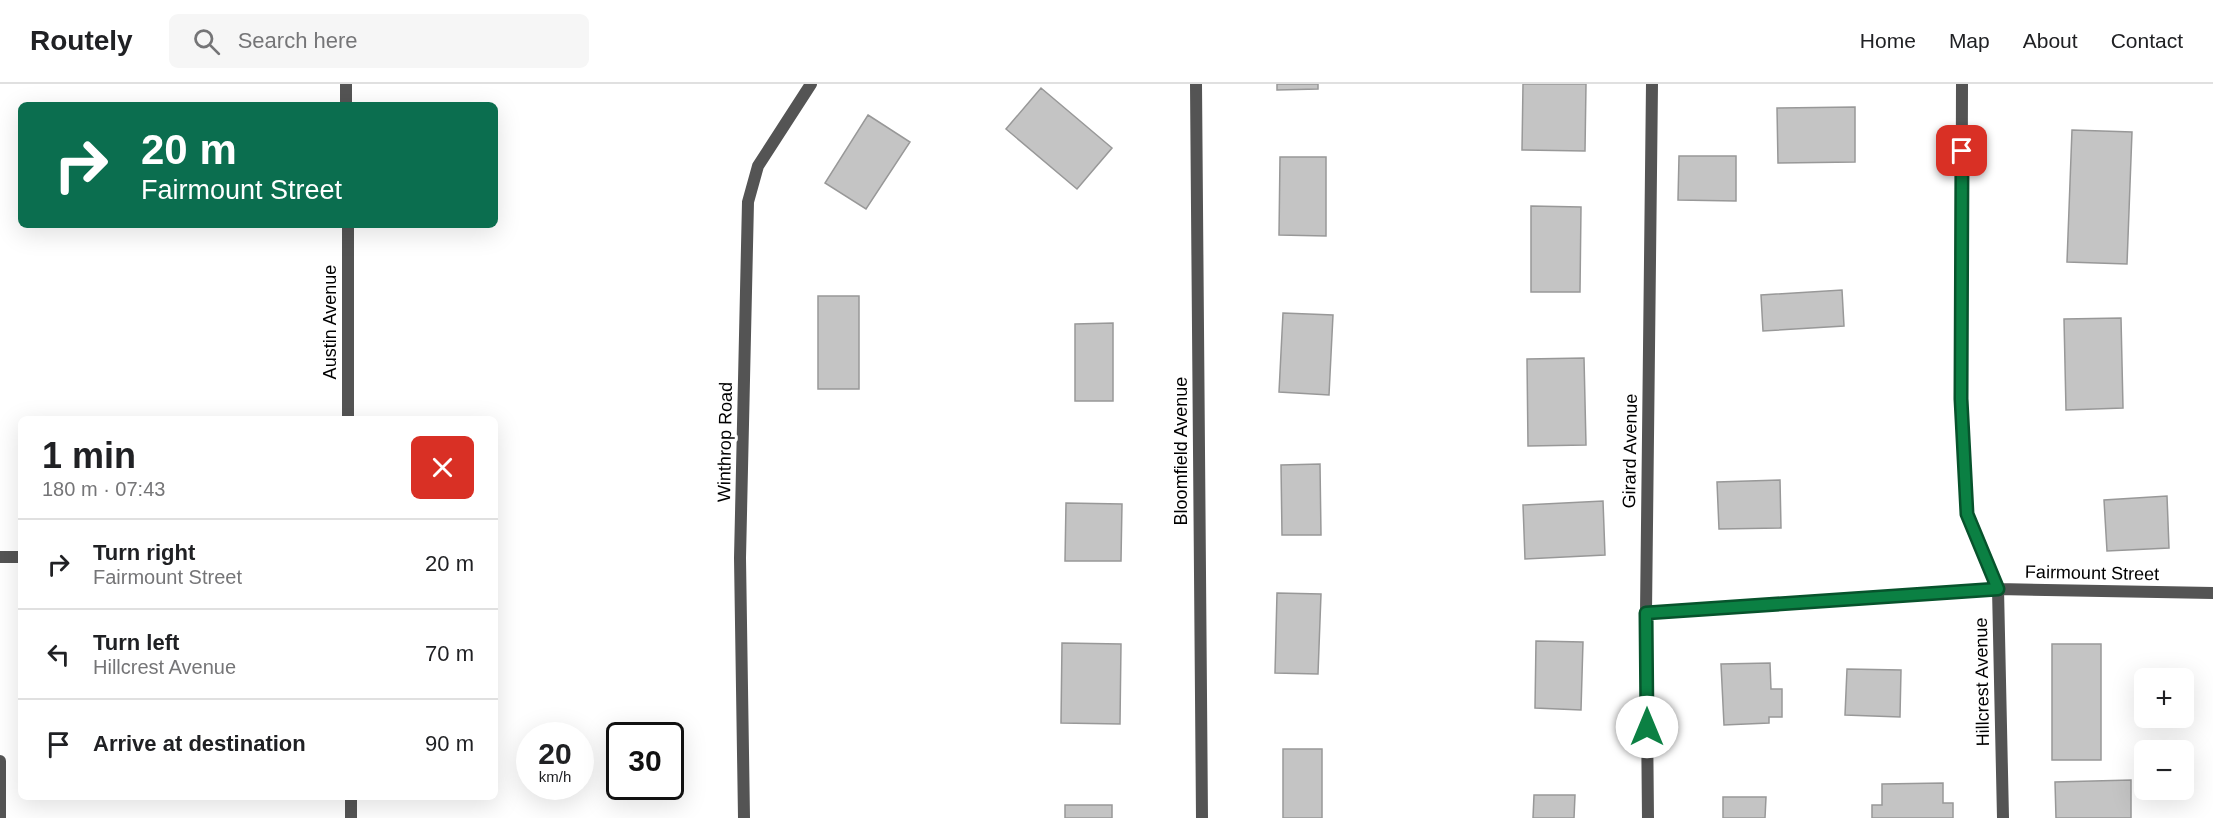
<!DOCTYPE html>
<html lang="en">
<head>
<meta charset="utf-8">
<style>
	body { margin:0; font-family:Arial,sans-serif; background:#f6f6f6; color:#202124; height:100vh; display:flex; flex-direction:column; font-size:22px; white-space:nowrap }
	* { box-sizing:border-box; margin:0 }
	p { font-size:20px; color:#757577 }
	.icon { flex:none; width:33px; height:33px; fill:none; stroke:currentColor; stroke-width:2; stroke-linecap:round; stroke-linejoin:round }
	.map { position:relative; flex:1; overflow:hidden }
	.side { position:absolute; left:18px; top:332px; width:480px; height:384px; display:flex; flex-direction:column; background:#fff; border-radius:9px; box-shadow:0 6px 24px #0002 }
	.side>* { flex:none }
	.hud { position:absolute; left:18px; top:18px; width:480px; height:126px; border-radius:9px; box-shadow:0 6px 24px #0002; background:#0b6e4f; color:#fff; overflow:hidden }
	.controls { position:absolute; left:2134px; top:584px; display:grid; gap:12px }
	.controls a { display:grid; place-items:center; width:60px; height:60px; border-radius:9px; background:#fff; box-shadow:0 6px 24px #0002; font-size:30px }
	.speed { position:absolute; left:516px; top:638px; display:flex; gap:12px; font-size:30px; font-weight:700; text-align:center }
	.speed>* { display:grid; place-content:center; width:78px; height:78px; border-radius:50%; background:#fff; box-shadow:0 6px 24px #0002; line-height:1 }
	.speed small { font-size:15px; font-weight:400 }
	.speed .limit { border:3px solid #111; border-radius:9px; background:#fff; color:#111 }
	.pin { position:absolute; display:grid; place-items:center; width:51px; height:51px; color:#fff; margin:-26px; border-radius:12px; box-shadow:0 3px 9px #0006 }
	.me { position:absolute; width:66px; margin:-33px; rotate:0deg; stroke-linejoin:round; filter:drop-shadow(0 0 4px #0008) }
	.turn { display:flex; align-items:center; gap:21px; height:126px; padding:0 24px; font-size:27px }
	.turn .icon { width:78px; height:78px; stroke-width:2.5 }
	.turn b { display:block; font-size:42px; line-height:51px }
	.round { display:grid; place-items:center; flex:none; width:63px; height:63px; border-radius:9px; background:#f6f6f6 }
	.summary { display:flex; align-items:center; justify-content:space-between; height:102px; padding:0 24px }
	h1 { font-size:36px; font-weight:700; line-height:45px }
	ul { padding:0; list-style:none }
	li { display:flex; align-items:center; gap:18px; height:90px; padding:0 24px; border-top:2px solid #e0e0e0 }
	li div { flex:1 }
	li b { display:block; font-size:22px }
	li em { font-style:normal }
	header { display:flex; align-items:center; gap:36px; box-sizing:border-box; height:84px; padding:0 30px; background:#fff; border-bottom:2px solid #e0e0e0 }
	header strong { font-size:28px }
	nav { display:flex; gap:33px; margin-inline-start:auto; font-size:21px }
	.search { width:420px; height:54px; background:#f6f6f6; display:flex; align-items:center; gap:15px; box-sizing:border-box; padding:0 21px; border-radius:9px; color:#757577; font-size:22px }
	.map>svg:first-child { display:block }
	.building { fill:#c4c4c4; stroke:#989898; stroke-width:1.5 }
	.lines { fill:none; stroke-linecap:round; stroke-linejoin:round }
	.minor { stroke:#545454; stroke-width:12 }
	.route-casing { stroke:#07532c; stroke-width:15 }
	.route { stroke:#0b8043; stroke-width:10 }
	.labels { text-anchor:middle; stroke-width:6; stroke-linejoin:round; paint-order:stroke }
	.street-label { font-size:18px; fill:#000; stroke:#fff }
</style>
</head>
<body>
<header>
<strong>Routely</strong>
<div class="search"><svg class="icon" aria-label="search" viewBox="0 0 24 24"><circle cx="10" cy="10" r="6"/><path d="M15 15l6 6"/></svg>Search here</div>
<nav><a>Home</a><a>Map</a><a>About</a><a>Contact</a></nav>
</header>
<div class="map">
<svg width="2213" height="734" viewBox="0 0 2213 734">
	<rect width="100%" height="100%" fill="#fff"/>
	<!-- building -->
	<path class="building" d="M 1277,0 L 1318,0 L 1318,5 L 1277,6 Z
		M 1523,0 L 1586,0 L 1585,67 L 1522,66 Z
		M 1041,4 L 1112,64 L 1077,105 L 1006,45 Z
		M 1855,23 L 1855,78 L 1778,79 L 1777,24 Z
		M 868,31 L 910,58 L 866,125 L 825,99 Z
		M 2072,46 L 2132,48 L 2127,180 L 2067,178 Z
		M 1679,72 L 1736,72 L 1736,117 L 1678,116 Z
		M 1280,73 L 1326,73 L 1326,152 L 1279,151 Z
		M 1531,122 L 1581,123 L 1580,208 L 1531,208 Z
		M 1842,206 L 1844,242 L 1763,247 L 1761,211 Z
		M 818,212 L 859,212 L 859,305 L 818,305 Z
		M 1283,229 L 1333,231 L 1329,311 L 1279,308 Z
		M 2121,234 L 2123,324 L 2066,326 L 2064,235 Z
		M 1113,239 L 1113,317 L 1075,317 L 1075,240 Z
		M 1584,274 L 1586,361 L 1528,362 L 1527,275 Z
		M 1320,380 L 1321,451 L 1282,451 L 1281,381 Z
		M 1780,396 L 1781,444 L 1719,445 L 1717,398 Z
		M 2167,412 L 2169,464 L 2107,467 L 2104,416 Z
		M 1603,417 L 1605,471 L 1525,475 L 1523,421 Z
		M 1066,419 L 1122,420 L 1121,477 L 1065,477 Z
		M 1277,509 L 1321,510 L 1318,590 L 1275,589 Z
		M 1536,557 L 1583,558 L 1581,626 L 1535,624 Z
		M 1062,559 L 1121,560 L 1120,640 L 1061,639 Z
		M 2052,560 L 2101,560 L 2101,676 L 2052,676 Z
		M 1770,579 L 1771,605 L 1782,605 L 1782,633 L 1769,633 L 1769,639 L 1724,641 L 1721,580 Z
		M 1847,585 L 1901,586 L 1900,633 L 1845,631 Z
		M 1283,665 L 1322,665 L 1322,734 L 1283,734 Z
		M 2131,696 L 2131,734 L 2056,734 L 2055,698 Z
		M 1943,699 L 1943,719 L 1953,719 L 1953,734 L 1872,734 L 1872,721 L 1882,721 L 1882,700 Z
		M 1534,711 L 1575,711 L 1574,734 L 1533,734 Z
		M 1723,713 L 1766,713 L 1765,734 L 1723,734 Z
		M 1065,721 L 1112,721 L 1112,734 L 1065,734 Z"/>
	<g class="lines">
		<!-- minor -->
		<path class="minor" d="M 346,0 L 346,21
			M 1196,0 L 1202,734
			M 1962,0 L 1961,315 L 1967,430 L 1998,505 L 2003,734
			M 348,334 L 348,141
			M 0,473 L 21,473
			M 1646,529 L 1998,505 L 2213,509
			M 0,677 L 0,734
			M 351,712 L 351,734
			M 744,734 L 740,474 L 748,118 L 758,82 L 811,0
			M 1648,734 L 1646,529 L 1652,0"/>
	</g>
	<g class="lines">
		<!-- route casing -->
		<g class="route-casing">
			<path id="route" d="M 1647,643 L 1646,529 L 1998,505 L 1967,430 L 1961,315 L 1962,67"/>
		</g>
		<!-- route -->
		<use href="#route" class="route"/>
	</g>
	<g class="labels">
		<!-- street labels -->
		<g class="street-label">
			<text transform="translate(330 238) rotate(-90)" y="6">Austin Avenue</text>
			<text transform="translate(725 358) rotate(-89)" y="6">Winthrop Road</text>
			<text transform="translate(1181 367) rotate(-90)" y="6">Bloomfield Avenue</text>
			<text transform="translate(1630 367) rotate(-89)" y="6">Girard Avenue</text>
			<text transform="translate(2092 489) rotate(1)" y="6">Fairmount Street</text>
			<text transform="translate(1982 598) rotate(-91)" y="6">Hillcrest Avenue</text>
		</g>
	</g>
</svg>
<div class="controls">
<a>+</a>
<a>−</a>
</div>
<div class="speed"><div>20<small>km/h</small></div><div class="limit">30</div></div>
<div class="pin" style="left:1962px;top:67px;background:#d93025"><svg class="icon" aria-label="arrive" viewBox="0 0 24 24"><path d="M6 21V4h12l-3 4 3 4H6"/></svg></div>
<svg class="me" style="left:1647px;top:643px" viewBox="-20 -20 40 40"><circle r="19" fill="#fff"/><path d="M0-13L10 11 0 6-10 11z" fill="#0b8043"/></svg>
<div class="hud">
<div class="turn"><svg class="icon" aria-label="right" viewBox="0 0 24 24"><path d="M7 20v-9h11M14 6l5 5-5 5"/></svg><div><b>20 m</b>Fairmount Street</div></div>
</div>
<section class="side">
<div class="summary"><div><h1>1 min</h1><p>180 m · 07:43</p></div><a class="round" style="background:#d93025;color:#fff"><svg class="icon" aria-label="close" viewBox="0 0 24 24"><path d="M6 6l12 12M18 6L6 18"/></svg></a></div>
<ul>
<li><svg class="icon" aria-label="right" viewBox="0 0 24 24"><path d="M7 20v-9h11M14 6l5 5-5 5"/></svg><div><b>Turn right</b><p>Fairmount Street</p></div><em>20 m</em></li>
<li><svg class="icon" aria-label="left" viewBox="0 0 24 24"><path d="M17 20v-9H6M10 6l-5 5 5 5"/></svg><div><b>Turn left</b><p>Hillcrest Avenue</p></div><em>70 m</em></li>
<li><svg class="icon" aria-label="arrive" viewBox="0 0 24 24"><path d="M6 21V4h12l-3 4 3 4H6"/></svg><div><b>Arrive at destination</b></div><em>90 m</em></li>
</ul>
</section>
</div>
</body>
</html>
